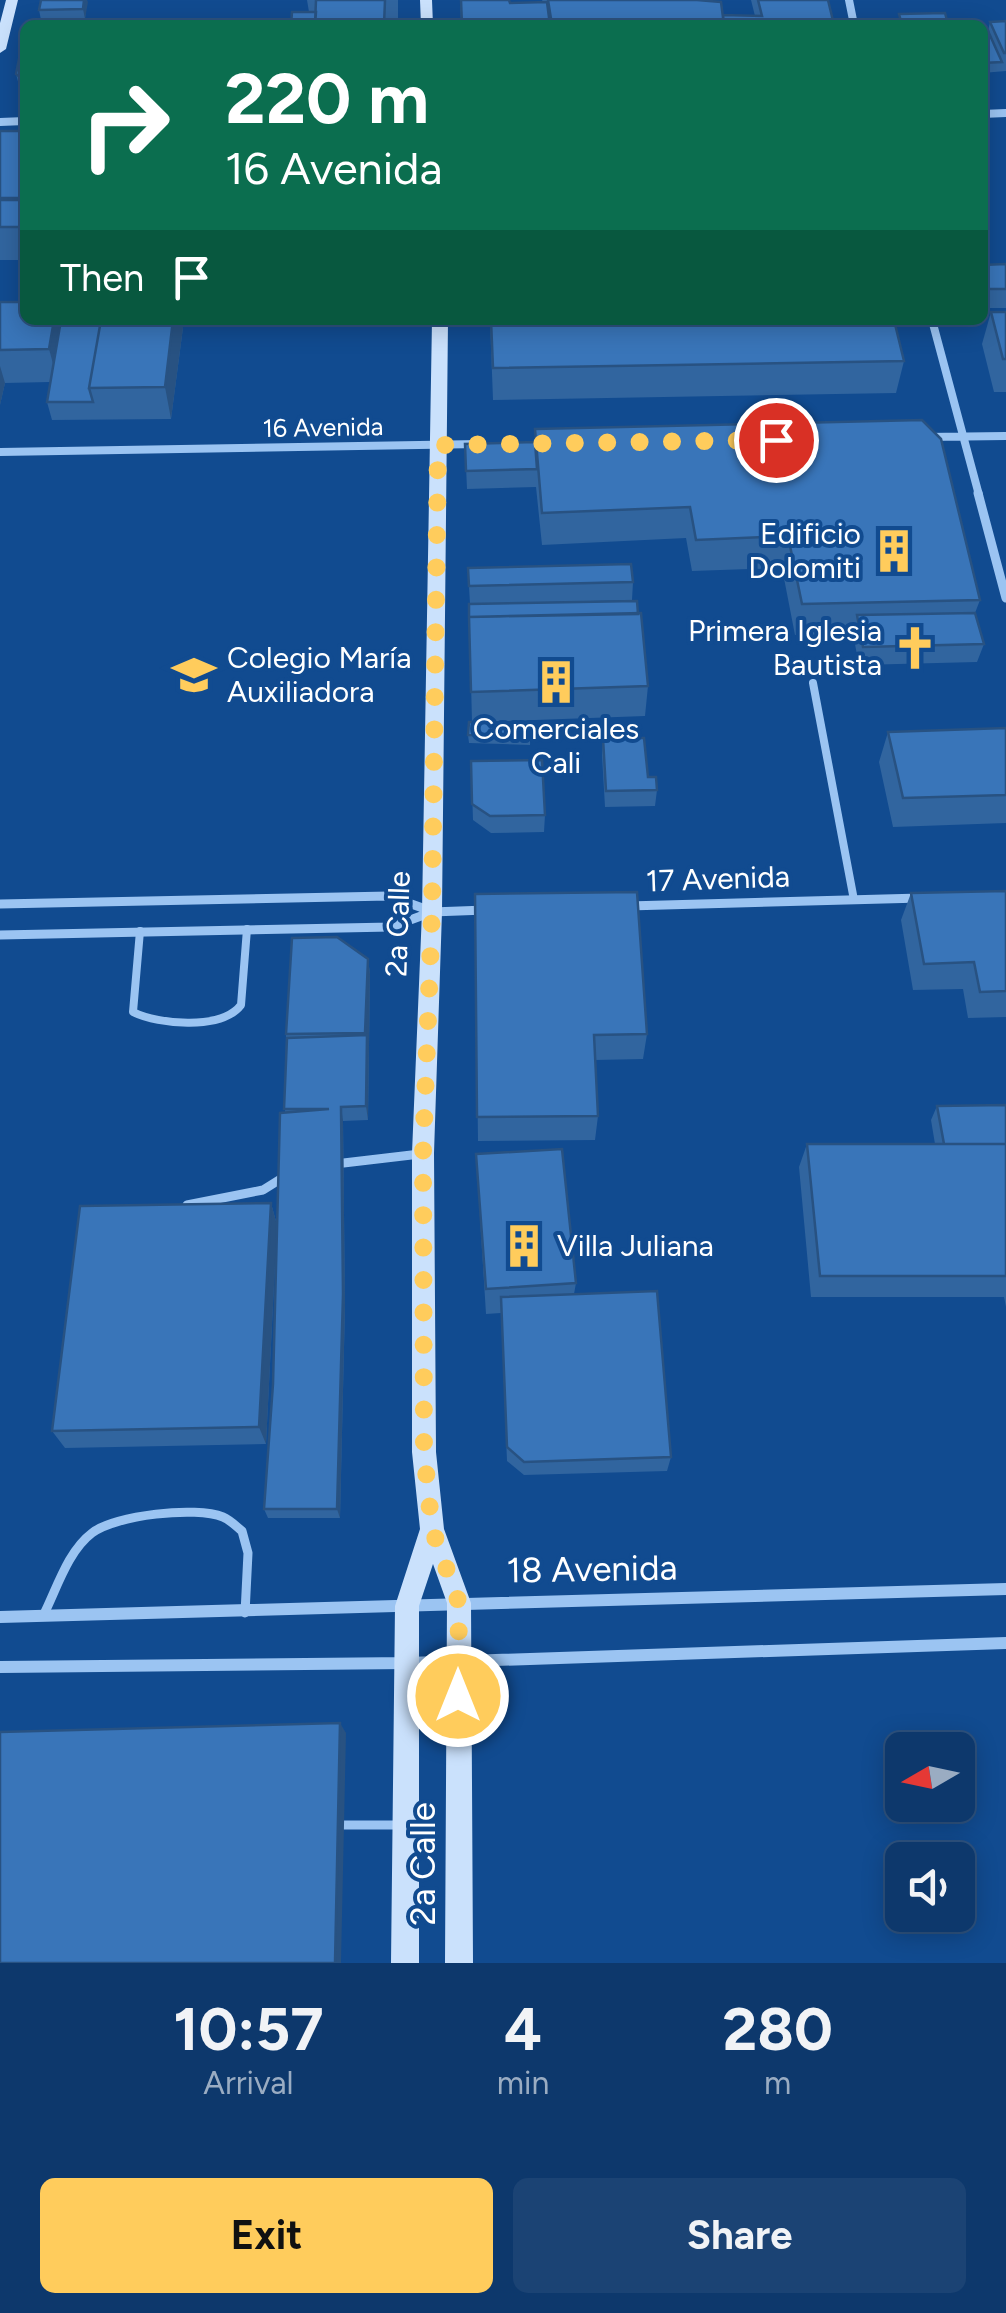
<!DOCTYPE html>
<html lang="en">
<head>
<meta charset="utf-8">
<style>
	body { margin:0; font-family:Figtree,sans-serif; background:#1b4374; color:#f1f3f6; height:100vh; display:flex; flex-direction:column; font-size:38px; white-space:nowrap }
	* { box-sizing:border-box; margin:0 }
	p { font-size:32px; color:#9aacc2 }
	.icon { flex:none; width:55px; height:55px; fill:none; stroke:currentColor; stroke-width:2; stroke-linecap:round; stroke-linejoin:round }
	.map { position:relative; height:1963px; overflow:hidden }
	.details { display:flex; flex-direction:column; background:#0d386c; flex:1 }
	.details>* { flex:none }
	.banner { position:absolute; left:20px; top:20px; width:968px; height:305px; border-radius:15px; box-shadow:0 5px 25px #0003,0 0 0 2px #2d527f; background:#0b6e4f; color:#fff; overflow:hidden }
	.needle { width:65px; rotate:261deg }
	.fabs { position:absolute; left:885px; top:1732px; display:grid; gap:20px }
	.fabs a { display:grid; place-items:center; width:90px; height:90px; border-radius:15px; background:#0d386c; box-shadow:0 5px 25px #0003,0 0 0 2px #2d527f; font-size:50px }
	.pin { position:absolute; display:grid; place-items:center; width:85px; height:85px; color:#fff; margin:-42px; border:5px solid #fff; border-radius:50%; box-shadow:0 2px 10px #0007 }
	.me { position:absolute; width:110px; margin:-55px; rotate:0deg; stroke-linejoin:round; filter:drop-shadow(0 0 8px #0008) }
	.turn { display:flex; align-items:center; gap:35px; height:210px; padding:0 40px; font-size:45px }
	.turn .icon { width:130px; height:130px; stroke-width:2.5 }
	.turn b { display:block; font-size:70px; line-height:85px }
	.then { display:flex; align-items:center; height:95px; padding:0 40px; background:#0003; gap:20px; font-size:38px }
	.eta { display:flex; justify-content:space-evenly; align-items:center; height:170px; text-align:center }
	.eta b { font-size:60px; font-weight:700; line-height:70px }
	.primary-button { display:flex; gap:20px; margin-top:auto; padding:20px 40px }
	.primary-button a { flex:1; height:115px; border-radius:15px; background:#ffcc5c; color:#111; font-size:40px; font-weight:700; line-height:115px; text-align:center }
	.primary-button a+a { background:#1b4374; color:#f1f3f6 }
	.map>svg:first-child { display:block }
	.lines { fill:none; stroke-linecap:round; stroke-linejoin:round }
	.lane-far1 { stroke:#9bc4f2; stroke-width:8 }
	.lane { stroke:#9bc4f2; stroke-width:9 }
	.street-far2 { stroke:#9bc4f2; stroke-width:8 }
	.street-far1 { stroke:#9bc4f2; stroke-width:9 }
	.street { stroke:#9bc4f2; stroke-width:12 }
	.secondary { fill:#cae1fc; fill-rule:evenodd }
	.wall { fill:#31659f }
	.shaded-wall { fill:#285282 }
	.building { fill:#3975b9; stroke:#285282; stroke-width:2.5 }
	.route { stroke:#ffcc5c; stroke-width:18; stroke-dasharray:0 32.4 }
	.labels { text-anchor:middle; stroke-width:8; stroke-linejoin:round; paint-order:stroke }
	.far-street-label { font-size:25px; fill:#fff; stroke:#114b90 }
	.poi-label { font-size:30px; fill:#fff; stroke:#114b90; text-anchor:end }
	.street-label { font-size:30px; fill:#fff; stroke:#114b90 }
	.near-street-label { font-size:35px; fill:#fff; stroke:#114b90 }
</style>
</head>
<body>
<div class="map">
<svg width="1006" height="1963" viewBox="0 0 1006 1963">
	<rect width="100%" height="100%" fill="#114b90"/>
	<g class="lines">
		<!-- lane-far1 -->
		<path class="lane-far1" d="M 813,683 L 854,900
			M 140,931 L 133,1012 C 159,1025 222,1030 241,1005 L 247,929"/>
		<!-- lane -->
		<path class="lane" d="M 335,1164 L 420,1154
			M 187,1205 L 263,1190 L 287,1175
			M 44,1614 C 57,1588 68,1551 92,1533 C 115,1515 196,1506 223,1517 C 230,1520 236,1526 242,1531 L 248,1553 L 245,1613
			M 344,1825 L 399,1825"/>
		<!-- street-far2 -->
		<path class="street-far2" d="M 849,0 L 854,25
			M 982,114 L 1006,113
			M 0,122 L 25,121
			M 932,320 L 979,495
			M 926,437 L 1006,436
			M 0,452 L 479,444"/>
		<!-- street-far1 -->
		<path class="street-far1" d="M 978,493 L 1006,598
			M 0,904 L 389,896 L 431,911
			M 628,906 L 921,898
			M 0,935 L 391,927 L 432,912 L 486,910"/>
		<!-- street -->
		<path class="street" d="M 0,1617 L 1006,1589
			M 0,1667 L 408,1663 L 1006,1643"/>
		<!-- secondary -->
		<path class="secondary" d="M 6,0 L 18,0 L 6,49 L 0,53 L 0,23 Z
			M 420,0 L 432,0 L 433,25 L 421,25 Z
			M 432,320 L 448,320 L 442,912 L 434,1153 L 436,1452 L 444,1529 L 471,1603 L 473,1963 L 445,1963 L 447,1603 L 433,1564 L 419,1606 L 419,1963 L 391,1963 L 395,1606 L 420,1529 L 412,1452 L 412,1153 L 422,912 Z"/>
	</g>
	<!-- wall -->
	<path class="wall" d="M 41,0 L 87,0 L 85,19 L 41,20 L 39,10 Z
		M 307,0 L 398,0 L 398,18 L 387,18 L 386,25 L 291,25 L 309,12 Z
		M 460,0 L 509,0 L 510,3 L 543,2 L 542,0 L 697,0 L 723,15 L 755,16 L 751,0 L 828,0 L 834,25 L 461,25 Z
		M 1006,21 L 1006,71 L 982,73 L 982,31 L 988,31 L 990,22 Z
		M 25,54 L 25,96 L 21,93 L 16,74 Z
		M 0,131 L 25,131 L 25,260 L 0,260 Z
		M 1006,264 L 1006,308 L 982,308 L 982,265 Z
		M 0,302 L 25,320 L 184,320 L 171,419 L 52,420 L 47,402 L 50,382 L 5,383 L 0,405 Z
		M 991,312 L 1006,312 L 1006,392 L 994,392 L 982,344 Z
		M 490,320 L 894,320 L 904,361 L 896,393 L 493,400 Z
		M 535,429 L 980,600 L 975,613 L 984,644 L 977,662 L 859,665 L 853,634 L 795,635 L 782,568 L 692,571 L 686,538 L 542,545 L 536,487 L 467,489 L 465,444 L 535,442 Z
		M 468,568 L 633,582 L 632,600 L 470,604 Z
		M 469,604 L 648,686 L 645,716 L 481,722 L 531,723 L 530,745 L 469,743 L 468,735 L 472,722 Z
		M 1006,728 L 1006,823 L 893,827 L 879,762 L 888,732 Z
		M 603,738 L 648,777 L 657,790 L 655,806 L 605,807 L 602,755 Z
		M 471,761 L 545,815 L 544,832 L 491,833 L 473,820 Z
		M 1006,891 L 1006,1017 L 968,1018 L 963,989 L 913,990 L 901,920 L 911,893 Z
		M 475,894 L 647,1034 L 643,1059 L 595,1060 L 598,1116 L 595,1140 L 478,1141 Z
		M 368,959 L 370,974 L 368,1120 L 343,1121 L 345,1306 L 340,1518 L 268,1518 L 264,1509 L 273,1384 L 277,1225 L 266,1444 L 65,1448 L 52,1431 L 271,1203 L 277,1225 L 285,1113 L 286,1034 Z
		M 1006,1105 L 1006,1307 L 1004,1297 L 811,1297 L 799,1167 L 807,1144 L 935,1144 L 931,1120 L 937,1106 Z
		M 476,1154 L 576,1283 L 574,1294 L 671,1457 L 667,1471 L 524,1475 L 507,1461 L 501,1313 L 486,1314 Z"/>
	<!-- shaded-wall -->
	<path class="shaded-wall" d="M 84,0 L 87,0 L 88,2 L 85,19 L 83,9 Z
		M 54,320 L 63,320 L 58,382 L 49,349 Z
		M 173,320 L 184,320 L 171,419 L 165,387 Z
		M 0,366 L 5,383 L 0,405 Z
		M 368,959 L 370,974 L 368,1120 L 366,1106 L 365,1033 Z
		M 341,1107 L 343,1121 L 345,1306 L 340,1518 L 337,1509 Z
		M 271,1203 L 277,1225 L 266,1444 L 259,1427 Z
		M 340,1723 L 346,1733 L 341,1963 L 335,1963 Z"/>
	<!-- building -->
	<path class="building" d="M 41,0 L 84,0 L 83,9 L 39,10 Z
		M 316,0 L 385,0 L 384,25 L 315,25 Z
		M 461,0 L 509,0 L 510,3 L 547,2 L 550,25 L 462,25 Z
		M 548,0 L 697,0 L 721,2 L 724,25 L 552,25 Z
		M 758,0 L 828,0 L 834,25 L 724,25 L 723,15 L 762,16 Z
		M 292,12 L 316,12 L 315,25 L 291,25 Z
		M 945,13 L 948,24 L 964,22 L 965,25 L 902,25 L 899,14 Z
		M 1006,21 L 1006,53 L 1004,53 L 990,22 Z
		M 982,31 L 988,31 L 1002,62 L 982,63 Z
		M 20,54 L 25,54 L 25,81 L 16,74 Z
		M 0,131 L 25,131 L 25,198 L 0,198 Z
		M 0,200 L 25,200 L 25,227 L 0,227 Z
		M 1006,264 L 1006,289 L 982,289 L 982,265 Z
		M 0,302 L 25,302 L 25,320 L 54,320 L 49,349 L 0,350 Z
		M 991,312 L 1006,312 L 1006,359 L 1003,359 Z
		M 61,320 L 101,320 L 89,388 L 93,402 L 47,402 Z
		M 101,320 L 173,320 L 165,387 L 89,388 Z
		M 491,320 L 894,320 L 904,361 L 493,368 Z
		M 922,420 L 941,439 L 980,600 L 802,604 L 788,536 L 696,540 L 690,507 L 542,513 L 535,429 Z
		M 535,442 L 537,469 L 466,471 L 465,444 Z
		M 631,564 L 633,582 L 469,586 L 468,568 Z
		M 637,601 L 638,614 L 469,617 L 469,604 Z
		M 641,613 L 648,686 L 471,692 L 469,617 Z
		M 975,613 L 984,644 L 863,647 L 857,615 Z
		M 469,722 L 531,723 L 531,736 L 468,735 Z
		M 1006,728 L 1006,795 L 903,798 L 888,732 Z
		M 603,738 L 644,738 L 648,777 L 656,777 L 657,790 L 606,791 Z
		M 542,760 L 545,815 L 490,816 L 472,804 L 471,761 Z
		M 1006,891 L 1006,991 L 980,992 L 974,962 L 924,964 L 911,893 Z
		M 637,892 L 647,1034 L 594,1035 L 598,1116 L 477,1117 L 475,894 Z
		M 337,937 L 368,959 L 365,1033 L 286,1034 L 292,938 Z
		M 367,1035 L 366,1106 L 341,1107 L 343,1294 L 337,1509 L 264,1509 L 273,1384 L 280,1113 L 329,1109 L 284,1109 L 287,1038 Z
		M 1006,1105 L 1006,1144 L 944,1144 L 937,1106 Z
		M 807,1144 L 1006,1144 L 1006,1276 L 820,1276 Z
		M 562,1149 L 576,1283 L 486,1289 L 476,1154 Z
		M 271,1203 L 259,1427 L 52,1431 L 80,1206 Z
		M 657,1291 L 671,1457 L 524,1462 L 507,1447 L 501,1297 Z
		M 340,1723 L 335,1963 L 0,1963 L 0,1732 Z"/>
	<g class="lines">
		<!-- route -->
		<path class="route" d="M 458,1696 L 459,1603 L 432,1529 L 424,1452 L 423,1153 L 432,912 L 438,445 L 776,440"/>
	</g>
	<!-- icons -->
	<defs>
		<g id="building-bare" transform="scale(3.45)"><path d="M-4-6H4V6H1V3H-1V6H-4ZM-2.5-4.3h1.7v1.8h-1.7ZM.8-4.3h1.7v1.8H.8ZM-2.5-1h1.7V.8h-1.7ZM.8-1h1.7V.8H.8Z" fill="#ffcc5c" stroke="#114b90" stroke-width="2.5" paint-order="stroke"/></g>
		<g id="church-bare" transform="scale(3.45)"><path d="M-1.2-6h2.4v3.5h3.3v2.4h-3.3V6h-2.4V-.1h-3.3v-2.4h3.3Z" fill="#ffcc5c" stroke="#114b90" stroke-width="2.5" paint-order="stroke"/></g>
		<g id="university-bare" transform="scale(3.45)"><path d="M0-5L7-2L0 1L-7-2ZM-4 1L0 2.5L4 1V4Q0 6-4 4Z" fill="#ffcc5c" stroke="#114b90" stroke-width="2.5" paint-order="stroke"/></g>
	</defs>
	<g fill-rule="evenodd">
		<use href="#building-bare" x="894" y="551"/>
		<use href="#church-bare" x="915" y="648"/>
		<use href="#university-bare" x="194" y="675"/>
		<use href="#building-bare" x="556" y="682"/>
		<use href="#building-bare" x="524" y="1246"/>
	</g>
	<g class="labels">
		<!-- far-street labels -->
		<g class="far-street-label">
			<text transform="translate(323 427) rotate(-1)" y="9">16 Avenida</text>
		</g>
		<!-- poi labels -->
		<g class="poi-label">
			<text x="861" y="544">Edificio<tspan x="861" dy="34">Dolomiti</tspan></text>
			<text x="882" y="641">Primera Iglesia<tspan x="882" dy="34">Bautista</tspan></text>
			<text x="227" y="668" text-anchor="start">Colegio María<tspan x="227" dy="34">Auxiliadora</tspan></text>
			<text x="556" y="739" text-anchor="middle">Comerciales<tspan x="556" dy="34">Cali</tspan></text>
			<text x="557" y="1256" text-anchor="start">Villa Juliana</text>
		</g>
		<!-- street labels -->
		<g class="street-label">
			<text transform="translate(718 879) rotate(-2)" y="10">17 Avenida</text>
			<text transform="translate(398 924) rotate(-88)" y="10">2a Calle</text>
		</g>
		<!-- near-street labels -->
		<g class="near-street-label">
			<text transform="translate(592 1569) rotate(-1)" y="12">18 Avenida</text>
			<text transform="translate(423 1864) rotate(-90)" y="12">2a Calle</text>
		</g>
	</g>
</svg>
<div class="fabs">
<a><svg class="needle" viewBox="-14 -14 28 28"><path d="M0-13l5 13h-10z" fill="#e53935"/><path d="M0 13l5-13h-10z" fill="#9aacc2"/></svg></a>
<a><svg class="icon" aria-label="sound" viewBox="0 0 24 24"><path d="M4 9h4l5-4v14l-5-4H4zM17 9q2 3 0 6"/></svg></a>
</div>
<div class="pin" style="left:776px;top:440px;background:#d93025"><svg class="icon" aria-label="arrive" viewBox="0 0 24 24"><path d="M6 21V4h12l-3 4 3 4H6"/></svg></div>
<svg class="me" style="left:458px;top:1696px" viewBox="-20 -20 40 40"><circle r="17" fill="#ffcc5c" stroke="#fff" stroke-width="3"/><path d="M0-11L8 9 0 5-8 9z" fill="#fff"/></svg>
<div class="banner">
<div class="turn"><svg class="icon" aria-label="right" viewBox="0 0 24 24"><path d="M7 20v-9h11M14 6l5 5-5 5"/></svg><div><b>220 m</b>16 Avenida</div></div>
<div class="then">Then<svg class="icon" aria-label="arrive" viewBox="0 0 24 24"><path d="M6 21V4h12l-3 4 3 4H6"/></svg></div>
</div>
</div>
<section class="details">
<div class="eta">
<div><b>10:57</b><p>Arrival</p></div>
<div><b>4</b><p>min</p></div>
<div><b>280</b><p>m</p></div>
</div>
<div class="primary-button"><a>Exit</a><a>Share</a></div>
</section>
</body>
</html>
